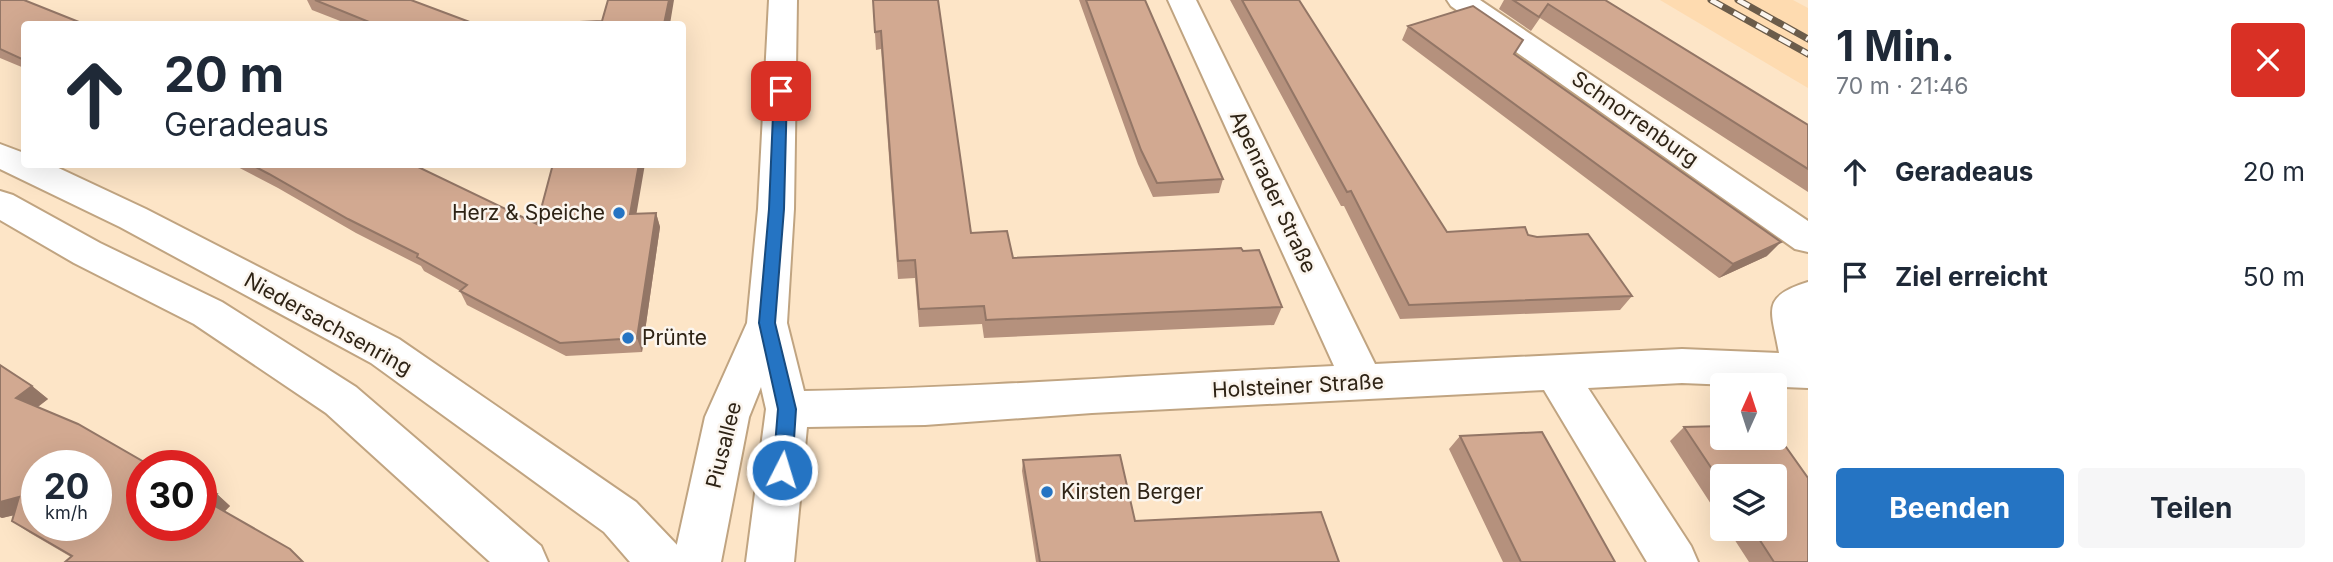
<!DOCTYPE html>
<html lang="de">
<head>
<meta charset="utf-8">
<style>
	body { margin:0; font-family:Inter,sans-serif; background:#f6f6f7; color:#1f2937; height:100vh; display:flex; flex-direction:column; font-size:26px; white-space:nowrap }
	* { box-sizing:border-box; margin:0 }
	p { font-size:23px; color:#747a83 }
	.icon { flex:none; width:38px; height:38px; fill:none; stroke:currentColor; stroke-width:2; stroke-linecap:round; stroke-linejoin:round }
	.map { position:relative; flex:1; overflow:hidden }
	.drawer { display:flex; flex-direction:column; background:#fff; width:525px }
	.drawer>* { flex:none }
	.hud { position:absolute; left:21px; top:21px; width:665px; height:147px; border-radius:7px; box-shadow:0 7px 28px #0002; background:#fff; color:#1f2937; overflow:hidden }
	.needle { width:46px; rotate:3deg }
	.controls { position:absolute; left:1710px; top:373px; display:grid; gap:14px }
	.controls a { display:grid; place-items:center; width:77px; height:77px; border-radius:7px; background:#fff; box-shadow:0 7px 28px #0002; font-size:35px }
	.speed { position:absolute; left:21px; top:450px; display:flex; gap:14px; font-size:35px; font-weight:700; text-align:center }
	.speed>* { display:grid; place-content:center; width:91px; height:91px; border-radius:50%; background:#fff; box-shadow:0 7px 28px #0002; line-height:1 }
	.speed small { font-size:18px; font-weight:400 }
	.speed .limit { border:10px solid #d22; background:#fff; color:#111 }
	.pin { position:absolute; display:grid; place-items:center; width:60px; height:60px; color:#fff; margin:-30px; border-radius:14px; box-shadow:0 4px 10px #0006 }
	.me { position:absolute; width:77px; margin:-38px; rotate:5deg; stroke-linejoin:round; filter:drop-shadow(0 0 5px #0008) }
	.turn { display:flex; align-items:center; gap:24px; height:147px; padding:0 28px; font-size:32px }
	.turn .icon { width:91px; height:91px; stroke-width:2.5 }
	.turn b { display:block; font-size:49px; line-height:60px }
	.round { display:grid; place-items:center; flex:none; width:74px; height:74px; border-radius:7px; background:#f6f6f7 }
	.overview { display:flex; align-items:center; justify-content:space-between; height:119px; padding:0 28px }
	h1 { font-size:42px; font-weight:700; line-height:52px }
	.cta { display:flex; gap:14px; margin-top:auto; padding:14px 28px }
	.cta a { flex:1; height:80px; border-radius:7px; background:#2574c3; color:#fff; font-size:28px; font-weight:700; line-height:80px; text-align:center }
	.cta a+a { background:#f6f6f7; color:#1f2937 }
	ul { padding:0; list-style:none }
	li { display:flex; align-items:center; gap:21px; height:105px; padding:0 28px }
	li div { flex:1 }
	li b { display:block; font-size:26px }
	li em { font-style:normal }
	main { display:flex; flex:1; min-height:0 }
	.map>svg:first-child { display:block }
	.built { fill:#fedbb0 }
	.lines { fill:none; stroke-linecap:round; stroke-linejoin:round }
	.street-casing { stroke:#c0a481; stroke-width:4 }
	.secondary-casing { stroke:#c0a481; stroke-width:4 }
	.street { fill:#fff; fill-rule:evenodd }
	.secondary { fill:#fff; fill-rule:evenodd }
	.rail-casing { stroke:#6b5c4a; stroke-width:7 }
	.rail { stroke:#fbf5ee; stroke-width:4.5; stroke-dasharray:13; stroke-linecap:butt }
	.wall { fill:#b5917d }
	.shaded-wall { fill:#937666 }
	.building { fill:#d2a991; stroke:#937666; stroke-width:2; fill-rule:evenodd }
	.route { fill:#2574c3; stroke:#184b7f; stroke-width:2 }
	.poi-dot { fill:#2574c3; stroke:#fbf5ee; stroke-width:2.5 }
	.labels { text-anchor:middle; stroke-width:5; stroke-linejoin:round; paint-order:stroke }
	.street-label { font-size:21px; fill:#2e2315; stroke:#fbf5ee }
	.poi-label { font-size:21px; fill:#2e2315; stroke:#fbf5ee; text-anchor:start }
</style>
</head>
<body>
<main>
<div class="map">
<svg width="1808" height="562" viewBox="0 0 1808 562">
	<rect width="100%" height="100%" fill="#fde5c7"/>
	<!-- built -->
	<path class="built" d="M 1660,0 L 1793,0 L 1808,8 L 1808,88 Z"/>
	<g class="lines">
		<!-- street casing -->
		<g class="street-casing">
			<path id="street" d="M 769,0 L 797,0 L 794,209 L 787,323 L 804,391 C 981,388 1157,374 1334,366 L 1168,0 L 1196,0 L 1375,364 L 1682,349 L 1779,353 C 1772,311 1759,297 1808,282 L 1808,388 L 1682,383 L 1588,388 L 1691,546 L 1698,562 L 1647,562 L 1544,390 L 1092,413 L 925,425 L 807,427 L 794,562 L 746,562 L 766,409 L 761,387 L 749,417 L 721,562 L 673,562 L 705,417 L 747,323 L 758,209 Z
				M 1447,0 L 1480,0 L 1808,221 L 1808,252 L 1795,249 L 1451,6 Z"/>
		</g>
		<!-- secondary casing -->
		<g class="secondary-casing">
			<path id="secondary" d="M 0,144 L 24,153 L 24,164 L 50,164 L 146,209 L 399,339 L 636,502 L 678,546 L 685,562 L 630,562 L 604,532 L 371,363 L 120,227 L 0,169 Z
				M 0,191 L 13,195 L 100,243 L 222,302 L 356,387 L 541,546 L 548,562 L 490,562 L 326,413 L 194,324 L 74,263 L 0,220 Z"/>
		</g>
		<!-- street -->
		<use href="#street" class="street"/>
		<!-- secondary -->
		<use href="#secondary" class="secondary"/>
		<!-- rail casing -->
		<g class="rail-casing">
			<path id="rail" d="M 1711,0 L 1808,54
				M 1738,0 L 1808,39"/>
		</g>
		<!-- rail -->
		<use href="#rail" class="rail"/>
	</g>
	<!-- wall -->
	<path class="wall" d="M 0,0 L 24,24 L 24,68 L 0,58 Z
		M 307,0 L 411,0 L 475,24 L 348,24 L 312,10 Z
		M 873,0 L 938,0 L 971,233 L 1013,258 L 1243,251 L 1282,307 L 1274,325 L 984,338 L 982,324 L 919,327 L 915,278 L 898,279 L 881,49 L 876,50 Z
		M 1079,0 L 1145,0 L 1223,179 L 1219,193 L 1153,197 L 1138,164 Z
		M 1230,0 L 1299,0 L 1447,232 L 1528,235 L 1632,296 L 1620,310 L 1400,319 L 1344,206 L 1341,206 Z
		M 1504,0 L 1605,0 L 1808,125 L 1808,192 L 1540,18 L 1531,31 L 1499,9 Z
		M 1408,26 L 1515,54 L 1767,256 L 1719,278 L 1402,40 Z
		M 232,164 L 412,164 L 537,224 L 656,213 L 660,227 L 642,352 L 566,356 L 467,305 L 460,291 L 424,271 L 421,266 L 356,233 L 278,188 Z
		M 0,365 L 32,386 L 48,399 L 38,407 L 142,525 L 217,494 L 230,506 L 225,511 L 71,557 L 30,533 L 12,521 L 14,515 L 2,518 L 0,517 Z
		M 1684,427 L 1782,447 L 1808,562 L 1749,562 L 1727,528 L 1774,528 L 1722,476 L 1722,521 L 1670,441 Z
		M 1460,436 L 1615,562 L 1503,562 L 1449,449 Z
		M 1023,460 L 1135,521 L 1339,562 L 1036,562 L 1022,471 Z"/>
	<!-- shaded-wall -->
	<path class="shaded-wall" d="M 669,0 L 674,0 L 670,24 L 664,24 Z
		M 639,164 L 645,164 L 634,228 L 630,214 Z
		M 656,213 L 660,227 L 642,352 L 637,338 Z
		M 1781,242 L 1767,256 L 1719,278 L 1733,264 Z
		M 32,386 L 48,399 L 32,411 L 16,398 Z
		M 217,494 L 230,506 L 222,514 L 208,502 Z
		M 19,497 L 36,510 L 2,518 L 0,517 L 0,502 Z"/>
	<!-- building -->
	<path class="building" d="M 0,0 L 24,0 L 84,24 L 24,24 L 24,60 L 0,49 Z
		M 315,0 L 411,0 L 475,24 L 374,24 Z
		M 608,0 L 669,0 L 664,24 L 580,24 L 580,22 L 602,21 Z
		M 873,0 L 938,0 L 971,233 L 1007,231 L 1013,258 L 1241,248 L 1243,251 L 1259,250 L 1282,307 L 986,320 L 984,306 L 919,309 L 915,260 L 898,261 L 881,31 L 875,32 Z
		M 1086,0 L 1145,0 L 1223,179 L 1157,183 L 1141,150 Z
		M 1242,0 L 1299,0 L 1447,232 L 1525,227 L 1528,235 L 1537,237 L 1588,234 L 1632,296 L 1409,305 L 1351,191 L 1347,192 Z
		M 1513,0 L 1605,0 L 1808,125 L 1808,169 L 1548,4 L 1539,17 Z
		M 1473,6 L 1523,40 L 1514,54 L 1781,242 L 1733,264 L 1408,26 Z
		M 250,164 L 412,164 L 537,224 L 553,164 L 639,164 L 630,214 L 656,213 L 637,338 L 560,343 L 460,291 L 467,285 L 417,257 L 418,254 L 348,219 L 269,174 Z
		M 0,365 L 32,386 L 16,398 L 78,424 L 151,466 L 142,466 L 142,525 L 201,525 L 201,484 L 217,494 L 208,502 L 290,549 L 303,562 L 65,562 L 72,556 L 12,521 L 19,497 L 0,502 ZM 37,466 L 96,466 L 96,525 L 37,525 Z
		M 1722,426 L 1722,438 L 1774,438 L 1774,436 L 1782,447 L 1786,447 L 1808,478 L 1808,562 L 1774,562 L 1752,528 L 1774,528 L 1774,476 L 1722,476 L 1722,484 L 1684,427 Z
		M 1542,432 L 1615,562 L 1521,562 L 1460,436 Z
		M 1120,455 L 1135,521 L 1321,512 L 1339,562 L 1040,562 L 1023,460 Z"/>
	<!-- route -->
	<path class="route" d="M 781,87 L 787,91 L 784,209 L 775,323 L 796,409 L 792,470 L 789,476 L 782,478 L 776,476 L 773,470 L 778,409 L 759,323 L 769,209 L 774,91 Z"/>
	<!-- markers -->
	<g class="poi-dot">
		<circle cx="619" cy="213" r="7"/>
		<circle cx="628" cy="338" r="7"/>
		<circle cx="1047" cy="492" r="7"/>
	</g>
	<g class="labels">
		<!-- street labels -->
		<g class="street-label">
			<text transform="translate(1635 119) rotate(35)" y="7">Schnorrenburg</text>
			<text transform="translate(1273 192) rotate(65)" y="7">Apenrader Straße</text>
			<text transform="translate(328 324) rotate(29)" y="7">Niedersachsenring</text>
			<text transform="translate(1298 386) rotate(-3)" y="7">Holsteiner Straße</text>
			<text transform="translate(724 445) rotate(-76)" y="7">Piusallee</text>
		</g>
		<!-- poi labels -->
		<g class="poi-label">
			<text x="605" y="220" text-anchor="end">Herz &amp; Speiche</text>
			<text x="642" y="345">Prünte</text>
			<text x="1061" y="499">Kirsten Berger</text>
		</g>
	</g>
</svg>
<div class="controls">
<a><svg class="needle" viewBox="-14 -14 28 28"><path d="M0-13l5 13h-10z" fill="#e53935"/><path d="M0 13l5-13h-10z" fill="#747a83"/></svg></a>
<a><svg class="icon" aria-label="layers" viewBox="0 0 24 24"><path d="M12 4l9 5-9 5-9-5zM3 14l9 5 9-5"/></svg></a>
</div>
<div class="speed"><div>20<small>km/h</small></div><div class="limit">30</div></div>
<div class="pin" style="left:781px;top:91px;background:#d93025"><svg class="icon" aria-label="arrive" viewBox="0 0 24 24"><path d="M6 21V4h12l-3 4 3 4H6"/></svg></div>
<svg class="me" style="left:782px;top:470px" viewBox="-20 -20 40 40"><circle r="17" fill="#2574c3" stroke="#fff" stroke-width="3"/><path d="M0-11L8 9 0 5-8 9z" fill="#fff"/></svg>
<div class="hud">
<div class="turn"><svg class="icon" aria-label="ahead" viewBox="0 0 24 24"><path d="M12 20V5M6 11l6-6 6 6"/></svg><div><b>20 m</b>Geradeaus</div></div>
</div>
</div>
<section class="drawer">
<div class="overview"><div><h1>1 Min.</h1><p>70 m · 21:46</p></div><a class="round" style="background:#d93025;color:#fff"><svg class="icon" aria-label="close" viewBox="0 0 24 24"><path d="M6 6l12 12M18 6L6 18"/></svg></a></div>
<ul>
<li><svg class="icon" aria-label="ahead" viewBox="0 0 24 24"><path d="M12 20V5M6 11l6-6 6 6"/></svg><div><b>Geradeaus</b></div><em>20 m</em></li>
<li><svg class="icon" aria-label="arrive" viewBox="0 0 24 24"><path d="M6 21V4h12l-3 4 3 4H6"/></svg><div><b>Ziel erreicht</b></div><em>50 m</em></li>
</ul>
<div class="cta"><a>Beenden</a><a>Teilen</a></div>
</section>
</main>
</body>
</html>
